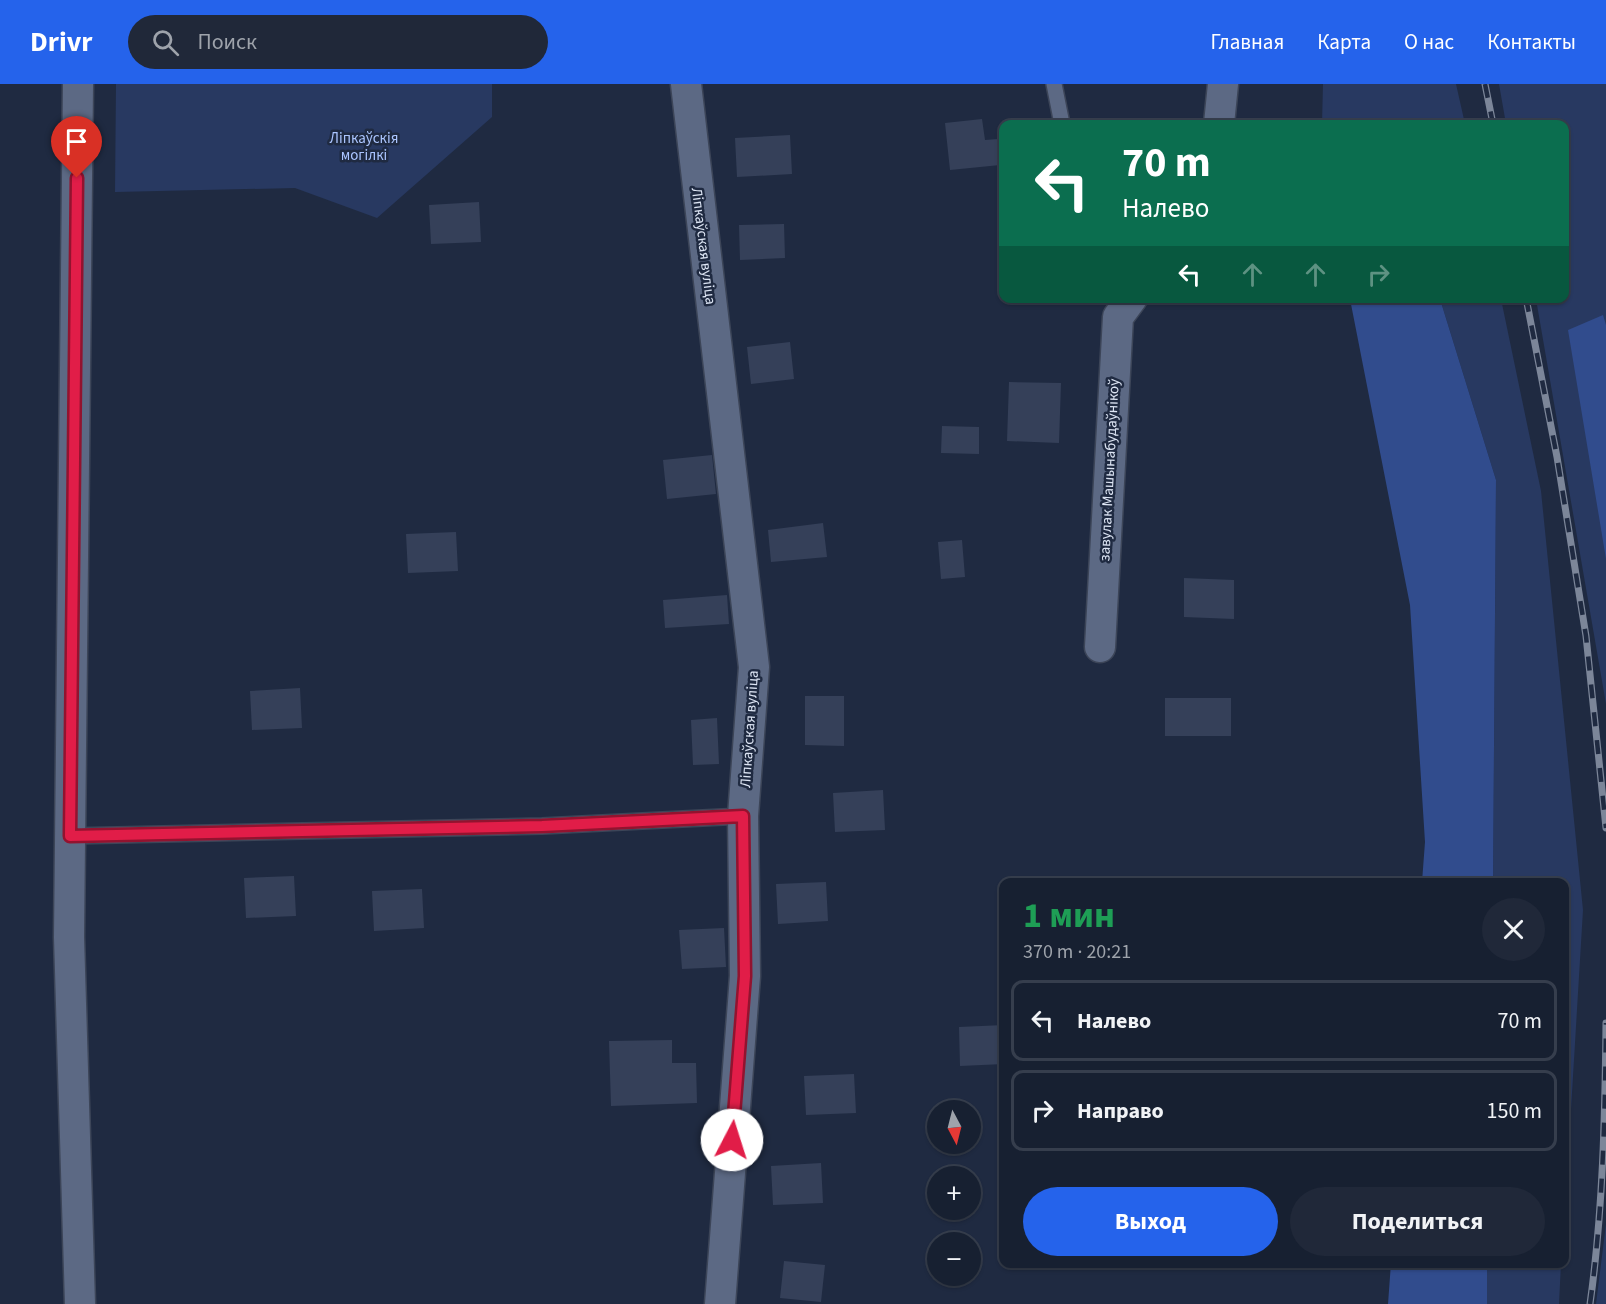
<!DOCTYPE html>
<html lang="ru">
<head>
<meta charset="utf-8">
<style>
	body { margin:0; font-family:"Source Sans 3",sans-serif; background:#202839; color:#f1f3f6; height:100vh; display:flex; flex-direction:column; font-size:22px; white-space:nowrap }
	* { box-sizing:border-box; margin:0 }
	p { font-size:20px; color:#9ea3ab }
	.icon { flex:none; width:33px; height:33px; fill:none; stroke:currentColor; stroke-width:2; stroke-linecap:round; stroke-linejoin:round }
	.map { position:relative; flex:1; overflow:hidden }
	.side { position:absolute; left:999px; top:794px; width:570px; height:390px; display:flex; flex-direction:column; background:#172031; border-radius:12px; box-shadow:0 2px 4px #0004,0 0 0 2px #363e4d }
	.side>* { flex:none }
	.hud { position:absolute; left:999px; top:36px; width:570px; height:183px; border-radius:12px; box-shadow:0 2px 4px #0004,0 0 0 2px #363e4d; background:#0b6e4f; color:#fff; overflow:hidden }
	.needle { width:39px; rotate:173deg }
	.buttons { position:absolute; left:927px; top:1016px; display:grid; gap:12px }
	.buttons a { display:grid; place-items:center; width:54px; height:54px; border-radius:50%; background:#172031; box-shadow:0 2px 4px #0004,0 0 0 2px #363e4d; font-size:30px }
	.pin { position:absolute; display:grid; place-items:center; width:51px; height:51px; color:#fff; margin:-62px -26px; border-radius:50% 50% 50% 0; rotate:-45deg; box-shadow:0 0 6px #0007 }
	.pin .icon { rotate:45deg }
	.me { position:absolute; width:66px; margin:-33px; rotate:5deg; stroke-linejoin:round; filter:drop-shadow(0 0 4px #0008) }
	.turn { display:flex; align-items:center; gap:21px; height:126px; padding:0 24px; font-size:27px }
	.turn .icon { width:78px; height:78px; stroke-width:2.5 }
	.turn b { display:block; font-size:42px; line-height:51px }
	.lanes { display:flex; align-items:center; height:57px; padding:0 24px; background:#0003; justify-content:center; gap:30px; direction:ltr }
	.lanes .off { opacity:.35 }
	.round { display:grid; place-items:center; flex:none; width:63px; height:63px; border-radius:32px; background:#202839 }
	.overview { display:flex; align-items:center; justify-content:space-between; height:102px; padding:0 24px }
	h1 { font-size:36px; font-weight:700; line-height:45px; color:#1e9e55 }
	.primary-button { display:flex; gap:12px; margin-top:auto; padding:12px 24px }
	.primary-button a { flex:1; height:69px; border-radius:36px; background:#2563eb; color:#fff; font-size:24px; font-weight:700; line-height:69px; text-align:center }
	.primary-button a+a { background:#202839; color:#f1f3f6 }
	ul { padding:0; list-style:none }
	li { display:flex; align-items:center; gap:18px; height:81px; margin:0 12px 9px; padding:0 12px; border:3px solid #363e4d; border-radius:12px }
	li div { flex:1 }
	li b { display:block; font-size:22px }
	li em { font-style:normal }
	header { display:flex; align-items:center; gap:36px; box-sizing:border-box; height:84px; padding:0 30px; background:#2563eb; color:#fff }
	header strong { font-size:28px }
	nav { display:flex; gap:33px; margin-inline-start:auto; font-size:21px }
	.search { width:420px; height:54px; background:#202839; display:flex; align-items:center; gap:15px; box-sizing:border-box; padding:0 21px; border-radius:33px; color:#9ea3ab; font-size:22px }
	.map>svg:first-child { display:block }
	.green { fill:#283961 }
	.forest { fill:#314c8d }
	.building { fill:#354059 }
	.lines { fill:none; stroke-linecap:round; stroke-linejoin:round }
	.service-casing { stroke:#3c4558; stroke-width:18 }
	.minor-casing { stroke:#3c4558; stroke-width:33 }
	.service { stroke:#5c6984; stroke-width:15 }
	.minor { stroke:#5c6984; stroke-width:30 }
	.rail-casing { stroke:#7c8699; stroke-width:7 }
	.rail { stroke:#1f2a41; stroke-width:4.5; stroke-dasharray:14; stroke-linecap:butt }
	.route-casing { stroke:#92132f; stroke-width:15 }
	.route { stroke:#e11d48; stroke-width:10 }
	.labels { text-anchor:middle; stroke-width:5; stroke-linejoin:round; paint-order:stroke }
	.park-label { font-size:15px; fill:#abc5fe; stroke:#1f2a41 }
	.street-label { font-size:15px; fill:#dde5f4; stroke:#1f2a41 }
</style>
</head>
<body>
<header>
<strong>Drivr</strong>
<div class="search"><svg class="icon" aria-label="search" viewBox="0 0 24 24"><circle cx="10" cy="10" r="6"/><path d="M15 15l6 6"/></svg>Поиск</div>
<nav><a>Главная</a><a>Карта</a><a>О нас</a><a>Контакты</a></nav>
</header>
<div class="map">
<svg width="1606" height="1220" viewBox="0 0 1606 1220">
	<rect width="100%" height="100%" fill="#1f2a41"/>
	<!-- green -->
	<path class="green" d="M 116,0 L 492,0 L 492,33 L 377,134 L 295,104 L 115,108 Z
		M 1323,0 L 1456,0 L 1465,40 L 1322,40 Z
		M 1499,0 L 1606,0 L 1606,620 L 1536,215 L 1564,214 L 1564,40 L 1506,40 Z
		M 1440,215 L 1501,215 L 1541,407 L 1583,826 L 1565,1125 L 1564,798 L 1493,798 L 1496,396 Z
		M 1606,1140 L 1606,1220 L 1596,1220 Z
		M 1487,1179 L 1561,1179 L 1559,1220 L 1487,1220 Z"/>
	<!-- forest -->
	<path class="forest" d="M 1350,215 L 1440,215 L 1496,396 L 1493,798 L 1422,798 L 1425,758 L 1410,521 Z
		M 1603,231 L 1606,241 L 1606,475 L 1568,246 Z
		M 1391,1179 L 1487,1179 L 1487,1220 L 1388,1220 Z"/>
	<!-- building -->
	<path class="building" d="M 982,35 L 985,56 L 998,55 L 1000,81 L 950,86 L 945,39 Z
		M 790,51 L 792,90 L 737,93 L 735,54 Z
		M 479,118 L 481,158 L 431,160 L 429,121 Z
		M 784,140 L 785,174 L 740,176 L 739,141 Z
		M 790,258 L 794,295 L 751,300 L 747,263 Z
		M 1009,298 L 1061,299 L 1059,359 L 1007,357 Z
		M 942,342 L 979,343 L 979,370 L 941,369 Z
		M 712,371 L 716,410 L 667,415 L 663,376 Z
		M 823,439 L 827,473 L 771,478 L 768,446 Z
		M 456,448 L 458,487 L 408,489 L 406,450 Z
		M 962,456 L 965,493 L 941,495 L 938,458 Z
		M 1184,494 L 1234,496 L 1234,535 L 1184,533 Z
		M 727,511 L 729,540 L 665,544 L 663,516 Z
		M 300,604 L 302,644 L 252,646 L 250,607 Z
		M 805,612 L 844,612 L 844,662 L 805,661 Z
		M 1165,614 L 1231,614 L 1231,652 L 1165,652 Z
		M 717,634 L 719,680 L 693,681 L 691,636 Z
		M 883,706 L 885,746 L 835,748 L 833,709 Z
		M 294,792 L 296,832 L 246,834 L 244,794 Z
		M 826,798 L 828,837 L 778,840 L 776,800 Z
		M 422,805 L 424,844 L 374,847 L 372,807 Z
		M 724,844 L 726,883 L 682,885 L 679,846 Z
		M 1004,941 L 1004,980 L 960,982 L 959,943 Z
		M 672,956 L 672,979 L 696,979 L 697,1019 L 611,1022 L 609,957 Z
		M 854,990 L 856,1029 L 806,1031 L 804,992 Z
		M 821,1079 L 823,1119 L 773,1121 L 771,1082 Z
		M 784,1177 L 825,1181 L 821,1218 L 780,1214 Z"/>
	<g class="lines">
		<!-- service casing -->
		<g class="service-casing">
			<path id="service" d="M 1054,0 L 1062,40
				M 70,752 L 542,742 L 743,732"/>
		</g>
		<!-- minor casing -->
		<g class="minor-casing">
			<path id="minor" d="M 78,0 L 69,853 L 80,1220
				M 686,0 L 754,583 L 743,732 L 745,892 L 720,1220
				M 1219,40 L 1223,0
				M 1100,563 L 1118,233 L 1132,214"/>
		</g>
		<!-- service -->
		<use href="#service" class="service"/>
		<!-- minor -->
		<use href="#minor" class="minor"/>
		<!-- rail casing -->
		<g class="rail-casing">
			<path id="rail" d="M 1485,0 L 1493,40
				M 1526,214 L 1557,373 L 1586,552 L 1606,744
				M 1590,1220 C 1603,1127 1605,1032 1606,939"/>
		</g>
		<!-- rail -->
		<use href="#rail" class="rail"/>
	</g>
	<g class="lines">
		<!-- route casing -->
		<g class="route-casing">
			<path id="route" d="M 77,94 L 70,752 L 542,742 L 743,732 L 745,892 L 732,1056"/>
		</g>
		<!-- route -->
		<use href="#route" class="route"/>
	</g>
	<g class="labels">
		<!-- park labels -->
		<g class="park-label">
			<text x="364" y="59">Ліпкаўскія<tspan x="364" dy="17">могілкі</tspan></text>
		</g>
		<!-- street labels -->
		<g class="street-label">
			<text transform="translate(704 162) rotate(83)" y="5">Ліпкаўская вуліца</text>
			<text transform="translate(1109 386) rotate(-87)" y="5">завулак Машынабудаўнікоў</text>
			<text transform="translate(749 645) rotate(-86)" y="5">Ліпкаўская вуліца</text>
		</g>
	</g>
</svg>
<div class="buttons">
<a><svg class="needle" viewBox="-14 -14 28 28"><path d="M0-13l5 13h-10z" fill="#e53935"/><path d="M0 13l5-13h-10z" fill="#9ea3ab"/></svg></a>
<a>+</a>
<a>−</a>
</div>
<div class="pin" style="left:77px;top:94px;background:#d93025"><svg class="icon" aria-label="arrive" viewBox="0 0 24 24"><path d="M6 21V4h12l-3 4 3 4H6"/></svg></div>
<svg class="me" style="left:732px;top:1056px" viewBox="-20 -20 40 40"><circle r="19" fill="#fff"/><path d="M0-13L10 11 0 6-10 11z" fill="#e11d48"/></svg>
<div class="hud">
<div class="turn"><svg class="icon" aria-label="left" viewBox="0 0 24 24"><path d="M17 20v-9H6M10 6l-5 5 5 5"/></svg><div><b>70 m</b>Налево</div></div>
<div class="lanes"><svg class="icon" aria-label="left" viewBox="0 0 24 24"><path d="M17 20v-9H6M10 6l-5 5 5 5"/></svg><svg class="icon off" aria-label="ahead" viewBox="0 0 24 24"><path d="M12 20V5M6 11l6-6 6 6"/></svg><svg class="icon off" aria-label="ahead" viewBox="0 0 24 24"><path d="M12 20V5M6 11l6-6 6 6"/></svg><svg class="icon off" aria-label="right" viewBox="0 0 24 24"><path d="M7 20v-9h11M14 6l5 5-5 5"/></svg></div>
</div>
<section class="side">
<div class="overview"><div><h1>1 мин</h1><p>370 m · 20:21</p></div><a class="round"><svg class="icon" aria-label="close" viewBox="0 0 24 24"><path d="M6 6l12 12M18 6L6 18"/></svg></a></div>
<ul>
<li><svg class="icon" aria-label="left" viewBox="0 0 24 24"><path d="M17 20v-9H6M10 6l-5 5 5 5"/></svg><div><b>Налево</b></div><em>70 m</em></li>
<li><svg class="icon" aria-label="right" viewBox="0 0 24 24"><path d="M7 20v-9h11M14 6l5 5-5 5"/></svg><div><b>Направо</b></div><em>150 m</em></li>
</ul>
<div class="primary-button"><a>Выход</a><a>Поделиться</a></div>
</section>
</div>
</body>
</html>
